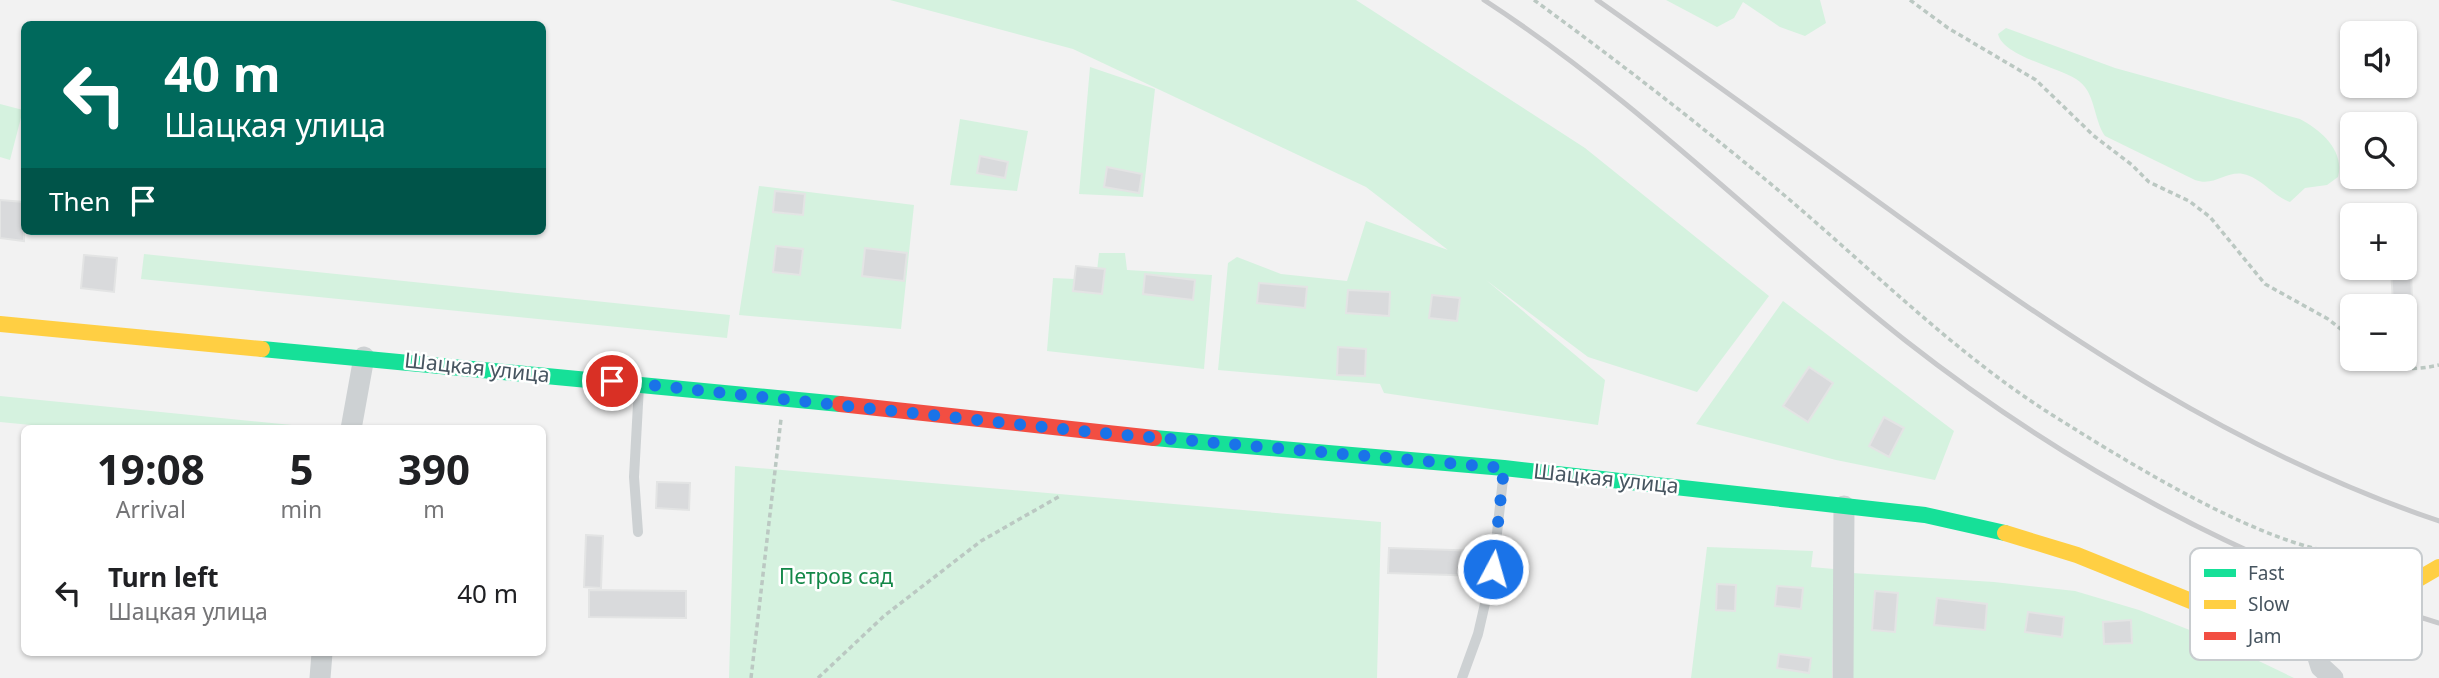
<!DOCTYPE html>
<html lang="en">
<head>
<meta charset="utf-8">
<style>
	body { margin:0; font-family:"Noto Sans",sans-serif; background:#f6f6f6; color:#202124; height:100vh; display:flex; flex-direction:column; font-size:26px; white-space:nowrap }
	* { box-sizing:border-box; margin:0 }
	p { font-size:23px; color:#757577 }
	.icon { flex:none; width:38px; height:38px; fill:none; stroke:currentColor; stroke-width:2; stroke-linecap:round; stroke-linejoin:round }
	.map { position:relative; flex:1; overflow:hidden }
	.sheet { position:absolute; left:21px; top:425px; width:525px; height:231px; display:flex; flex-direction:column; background:#fff; border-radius:10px; box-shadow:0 2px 5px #0004 }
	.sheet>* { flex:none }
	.hud { position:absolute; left:21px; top:21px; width:525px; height:214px; border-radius:10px; box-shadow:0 2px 5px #0004; background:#00695c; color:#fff; overflow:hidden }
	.tools { position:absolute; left:2340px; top:21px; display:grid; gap:14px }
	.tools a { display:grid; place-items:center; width:77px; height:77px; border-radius:10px; background:#fff; box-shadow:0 2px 5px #0004; font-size:35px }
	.pin { position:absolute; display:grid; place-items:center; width:60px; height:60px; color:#fff; margin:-30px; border:4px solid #fff; border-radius:50%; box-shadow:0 2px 7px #0007 }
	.me { position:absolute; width:77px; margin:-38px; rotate:6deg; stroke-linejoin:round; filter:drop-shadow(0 0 5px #0008) }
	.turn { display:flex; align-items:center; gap:24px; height:147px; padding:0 28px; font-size:32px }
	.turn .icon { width:91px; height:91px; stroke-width:2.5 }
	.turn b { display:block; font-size:49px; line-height:60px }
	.then { display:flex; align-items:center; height:66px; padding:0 28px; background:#0003; gap:14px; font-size:26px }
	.eta { display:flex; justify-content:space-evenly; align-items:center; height:119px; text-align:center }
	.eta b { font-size:42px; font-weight:700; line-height:49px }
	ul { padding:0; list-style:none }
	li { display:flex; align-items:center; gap:21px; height:98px; padding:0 28px }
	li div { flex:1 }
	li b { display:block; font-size:26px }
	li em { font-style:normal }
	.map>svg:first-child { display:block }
	.green { fill:#d5f2df }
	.building { fill:#d9dadc; stroke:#e3e4e4; stroke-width:2 }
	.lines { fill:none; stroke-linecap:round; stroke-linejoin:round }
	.path { stroke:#bbc8c2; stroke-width:3.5; stroke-dasharray:5 3.5; stroke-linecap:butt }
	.lane { stroke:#cdd1d3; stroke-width:10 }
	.street { stroke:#cdd1d3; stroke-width:21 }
	.fast { stroke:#16e098; stroke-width:16 }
	.slow { stroke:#ffcf43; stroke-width:16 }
	.jam { stroke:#f24e42; stroke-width:16 }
	.rail { stroke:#c8c9cb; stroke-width:5 }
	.route { stroke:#1a73e8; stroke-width:12; stroke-dasharray:0 21.6 }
	.labels { text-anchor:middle; stroke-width:5; stroke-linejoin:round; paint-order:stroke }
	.street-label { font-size:21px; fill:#475560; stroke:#fff }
	.park-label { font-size:21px; fill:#128747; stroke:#fff }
	.key { fill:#fff; stroke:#c8cccf; stroke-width:2 }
	.key-label { font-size:19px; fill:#475560 }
</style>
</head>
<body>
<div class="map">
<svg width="2439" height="678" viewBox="0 0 2439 678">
	<rect width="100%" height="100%" fill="#f2f2f2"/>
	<!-- green -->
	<path class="green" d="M 890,0 L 1356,0 L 1585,148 L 1769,296 L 1697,392 L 1588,357 L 1486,280 L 1605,380 L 1598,425 L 1384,393 L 1380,384 L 1218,370 L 1228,263 L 1237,257 L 1281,274 L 1347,281 L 1366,221 L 1448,250 L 1366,187 L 1073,49 Z
		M 1666,0 L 1820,0 L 1826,23 L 1805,36 L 1780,27 L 1743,2 L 1734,18 L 1717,27 Z
		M 2006,28 L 2115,68 L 2300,119 C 2321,130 2345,151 2338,177 L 2327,185 L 2305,188 L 2290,202 C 2273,196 2262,178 2243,174 C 2226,171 2214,187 2195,180 L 2105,136 C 2093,119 2096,91 2076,79 C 2057,67 2003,56 1998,34 Z
		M 1090,67 L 1155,89 L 1143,197 L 1079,194 Z
		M 0,104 L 23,110 L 10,160 L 0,157 Z
		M 960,119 L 1028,131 L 1017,191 L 950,185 Z
		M 759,186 L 914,205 L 901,329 L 739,315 Z
		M 1099,253 L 1125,253 L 1127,270 L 1212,275 L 1204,369 L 1047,351 L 1053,278 L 1096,280 Z
		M 144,254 L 730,315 L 727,338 L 141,279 Z
		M 1783,301 L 1954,431 L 1935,480 L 1836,460 L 1696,424 Z
		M 0,396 L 322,428 L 72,429 L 0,422 Z
		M 735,466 L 1381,522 L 1377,678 L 729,678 Z
		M 1707,547 L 1813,551 L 1811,567 L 1834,569 L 1832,678 L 1691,678 Z
		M 1852,573 L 1994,582 L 2075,591 L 2139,610 L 2215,640 L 2294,678 L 1850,678 Z"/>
	<!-- building -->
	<path class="building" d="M 980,156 L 1008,162 L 1005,178 L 977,173 Z
		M 1107,167 L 1142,174 L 1139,193 L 1104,187 Z
		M 775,191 L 805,194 L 803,215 L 773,212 Z
		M 0,200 L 24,202 L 24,241 L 0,238 Z
		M 776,246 L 803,249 L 800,275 L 773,272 Z
		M 865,248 L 907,253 L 904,281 L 862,276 Z
		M 84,255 L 117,258 L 114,292 L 81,288 Z
		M 1076,266 L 1105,269 L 1102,294 L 1073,291 Z
		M 2391,268 L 2411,268 L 2412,302 L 2393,303 Z
		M 1145,274 L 1195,280 L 1193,300 L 1143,294 Z
		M 1259,283 L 1307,287 L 1305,308 L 1257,303 Z
		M 1348,290 L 1390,292 L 1389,316 L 1346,313 Z
		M 1432,295 L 1460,298 L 1457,321 L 1429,318 Z
		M 1338,347 L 1366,349 L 1365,376 L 1337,375 Z
		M 1809,367 L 1833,383 L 1808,422 L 1783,406 Z
		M 1884,417 L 1904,428 L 1889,457 L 1869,446 Z
		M 657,482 L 690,483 L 689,510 L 656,508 Z
		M 586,535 L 603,536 L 601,588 L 584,587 Z
		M 1389,548 L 1483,551 L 1482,576 L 1388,573 Z
		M 1717,584 L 1736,585 L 1735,611 L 1716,610 Z
		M 1777,586 L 1803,588 L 1801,609 L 1775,606 Z
		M 589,590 L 686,591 L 686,618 L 589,617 Z
		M 1875,591 L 1898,593 L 1895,632 L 1872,630 Z
		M 1937,598 L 1987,604 L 1985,630 L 1934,625 Z
		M 2028,612 L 2064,617 L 2062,637 L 2025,632 Z
		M 2131,620 L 2132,643 L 2104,644 L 2103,622 Z
		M 1779,654 L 1811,658 L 1809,673 L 1777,668 Z"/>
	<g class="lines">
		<!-- path -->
		<path class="path" d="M 1534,0 C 1619,62 1703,127 1784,195 C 1869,267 1953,351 2046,411 C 2119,457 2227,524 2309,547 C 2339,555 2385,546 2408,560
			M 1910,0 L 1948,28 L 2036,80 L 2094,136 L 2132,165 L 2149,182 L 2189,201 L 2210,217 L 2265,284 L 2328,319 L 2352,338
			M 2380,359 C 2401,371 2415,370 2439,365
			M 751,678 L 781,419
			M 818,678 L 884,616 L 981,541 L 1060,496"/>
		<!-- lane -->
		<path class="lane" d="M 638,532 L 634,477 L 639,386
			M 1462,678 L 1478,634 L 1493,569 L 1504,470"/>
		<!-- street -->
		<path class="street" d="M 351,429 L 364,357
			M 2311,635 L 2321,667 L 2333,678
			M 320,678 L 322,653
			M 1843,678 L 1844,506"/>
		<!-- fast -->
		<path class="fast" d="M 262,349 L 840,404
			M 1154,438 L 1504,468 L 1925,515 L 2005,533"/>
		<!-- slow -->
		<path class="slow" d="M 0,324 L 262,349
			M 2005,533 L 2077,555 L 2253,626 L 2287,635 L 2311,635 L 2331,630 L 2439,567"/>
		<!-- jam -->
		<path class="jam" d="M 840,404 L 1154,438"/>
		<!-- rail -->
		<path class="rail" d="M 1484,0 C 1637,99 1764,229 1906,341 C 2063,464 2247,566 2439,623
			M 1597,0 C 1698,71 1798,144 1898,216 C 2068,339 2238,453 2439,521"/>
	</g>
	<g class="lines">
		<!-- route -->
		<path class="route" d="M 612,381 L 1091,432 L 1504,468 L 1493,569"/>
	</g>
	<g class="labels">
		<!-- street labels -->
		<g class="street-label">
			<text transform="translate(477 368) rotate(6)" y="7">Шацкая улица</text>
			<text transform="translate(1606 479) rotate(6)" y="7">Шацкая улица</text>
		</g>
		<!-- park labels -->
		<g class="park-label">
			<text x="836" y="584">Петров сад</text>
		</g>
	</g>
	<!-- legend -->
	<rect x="2190" y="548" width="232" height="112" rx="10" class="key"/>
	<rect x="2204" y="569" width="32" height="8" fill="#16e098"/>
	<rect x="2204" y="600" width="32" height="9" fill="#ffcf43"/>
	<rect x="2204" y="632" width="32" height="8" fill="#f24e42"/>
	<g class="key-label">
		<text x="2248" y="580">Fast</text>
		<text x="2248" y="611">Slow</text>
		<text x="2248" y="643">Jam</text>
	</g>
</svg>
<div class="tools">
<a><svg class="icon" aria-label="sound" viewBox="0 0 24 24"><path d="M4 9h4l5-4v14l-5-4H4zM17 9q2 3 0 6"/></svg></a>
<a><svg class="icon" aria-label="search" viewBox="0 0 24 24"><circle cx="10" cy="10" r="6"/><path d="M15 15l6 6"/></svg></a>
<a>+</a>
<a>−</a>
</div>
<div class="pin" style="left:612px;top:381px;background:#d93025"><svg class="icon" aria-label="arrive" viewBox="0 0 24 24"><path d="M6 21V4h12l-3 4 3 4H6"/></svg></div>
<svg class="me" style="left:1493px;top:569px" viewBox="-20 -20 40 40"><circle r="17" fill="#1a73e8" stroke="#fff" stroke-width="3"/><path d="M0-11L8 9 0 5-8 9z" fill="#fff"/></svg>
<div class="hud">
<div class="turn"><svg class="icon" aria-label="left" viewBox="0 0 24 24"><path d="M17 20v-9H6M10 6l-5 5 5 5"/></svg><div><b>40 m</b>Шацкая улица</div></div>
<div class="then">Then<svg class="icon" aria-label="arrive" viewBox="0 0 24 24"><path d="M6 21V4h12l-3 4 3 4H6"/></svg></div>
</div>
<section class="sheet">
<div class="eta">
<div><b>19:08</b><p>Arrival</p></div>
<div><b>5</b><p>min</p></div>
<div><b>390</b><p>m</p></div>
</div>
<ul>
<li><svg class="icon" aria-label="left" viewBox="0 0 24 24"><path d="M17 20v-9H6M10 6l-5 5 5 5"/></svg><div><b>Turn left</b><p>Шацкая улица</p></div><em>40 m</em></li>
</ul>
</section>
</div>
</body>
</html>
